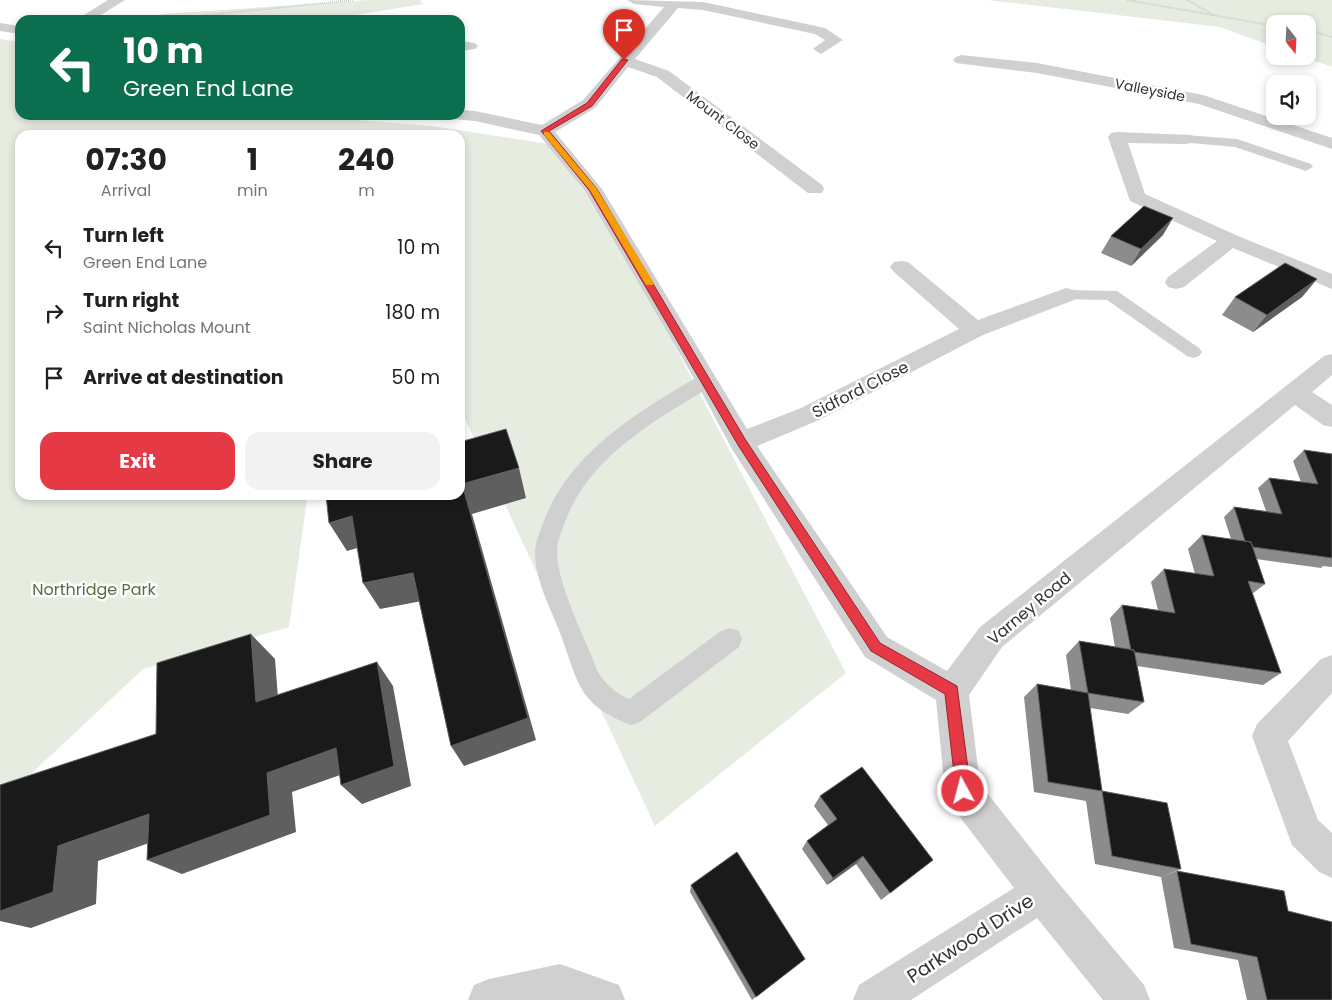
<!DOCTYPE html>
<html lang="en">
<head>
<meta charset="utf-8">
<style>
	body { margin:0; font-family:Poppins,sans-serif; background:#f2f2f2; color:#202124; height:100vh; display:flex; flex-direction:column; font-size:19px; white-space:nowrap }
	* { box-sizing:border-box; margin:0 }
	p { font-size:16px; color:#757577 }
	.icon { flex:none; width:28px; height:28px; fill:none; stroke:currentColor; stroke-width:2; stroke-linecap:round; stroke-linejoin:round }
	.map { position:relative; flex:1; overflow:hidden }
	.panel { position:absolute; left:15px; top:130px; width:450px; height:370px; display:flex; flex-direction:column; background:#fff; border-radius:15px; box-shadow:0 2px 8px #0003 }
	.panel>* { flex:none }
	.banner { position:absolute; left:15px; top:15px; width:450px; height:105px; border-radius:15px; box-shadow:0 2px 8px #0003; background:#0b6e4f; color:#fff; overflow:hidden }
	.needle { width:32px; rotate:162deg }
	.fabs { position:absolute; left:1266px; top:15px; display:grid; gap:10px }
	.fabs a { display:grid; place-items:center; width:50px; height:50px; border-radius:10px; background:#fff; box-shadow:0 2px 8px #0003; font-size:25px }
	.pin { position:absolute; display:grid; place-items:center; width:42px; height:42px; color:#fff; margin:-51px -21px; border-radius:50% 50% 50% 0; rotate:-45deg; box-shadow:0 0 5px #0007 }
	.pin .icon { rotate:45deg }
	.me { position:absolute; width:55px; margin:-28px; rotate:353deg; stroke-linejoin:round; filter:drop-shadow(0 0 4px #0008) }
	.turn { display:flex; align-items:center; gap:18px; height:105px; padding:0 25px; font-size:22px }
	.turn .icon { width:65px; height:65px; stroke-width:2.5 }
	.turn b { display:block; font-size:35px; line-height:42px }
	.eta { display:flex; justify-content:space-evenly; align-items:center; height:85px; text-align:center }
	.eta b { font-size:30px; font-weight:700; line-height:35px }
	.primary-button { display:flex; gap:10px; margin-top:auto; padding:10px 25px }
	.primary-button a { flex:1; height:58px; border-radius:15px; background:#e63946; color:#fff; font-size:20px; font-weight:700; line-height:58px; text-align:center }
	.primary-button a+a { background:#f2f2f2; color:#202124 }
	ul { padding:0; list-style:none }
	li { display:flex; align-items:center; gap:15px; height:65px; padding:0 25px }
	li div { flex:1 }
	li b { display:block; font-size:19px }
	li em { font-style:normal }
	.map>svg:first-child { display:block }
	.green { fill:#e6ecdf }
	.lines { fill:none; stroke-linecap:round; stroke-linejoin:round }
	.path { stroke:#cdcdcd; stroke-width:2; stroke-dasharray:1 1; stroke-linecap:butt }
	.service { fill:#d0d0d0; fill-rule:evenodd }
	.minor { fill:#d0d0d0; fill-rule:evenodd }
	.wall { fill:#8c8c8c }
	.shaded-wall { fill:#5f5f5f }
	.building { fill:#1a1a1a; stroke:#5f5f5f }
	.route { fill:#e63946; stroke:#96252e }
	.slow { fill:#f59e0b }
	.labels { text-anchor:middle; stroke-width:5; stroke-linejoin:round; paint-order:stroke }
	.far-street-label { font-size:14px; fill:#333; stroke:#fff }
	.street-label { font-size:16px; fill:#333; stroke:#fff }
	.park-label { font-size:16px; fill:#56703f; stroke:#fff }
	.near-street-label { font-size:19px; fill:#333; stroke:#fff }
</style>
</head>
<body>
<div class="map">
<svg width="1332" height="1000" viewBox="0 0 1332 1000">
	<rect width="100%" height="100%" fill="#fff"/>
	<!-- green -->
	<path class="green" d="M 369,0 L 420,0 L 423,4 L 324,20 L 144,20 L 163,14 Z
		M 987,0 L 1332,0 L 1332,67 L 1302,56 L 1308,56 L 1308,24 L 1275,24 L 1275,47 L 1220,27 Z
		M 0,39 L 20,42 L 20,115 L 296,115 L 432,126 L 549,144 L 615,232 L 846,673 L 655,826 L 460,408 L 460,135 L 20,135 L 20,495 L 310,495 L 307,499 L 289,627 L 143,669 L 0,803 Z"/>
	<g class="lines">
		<!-- path -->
		<path class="path" d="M 1127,0 L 1275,26
			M 1187,0 L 1214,15
			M 159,20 L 353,0
			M 1308,30 L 1332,37"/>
		<!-- service -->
		<path class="service" d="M 1185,135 L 1237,139 L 1311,164 L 1313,167 L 1306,171 L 1235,147 L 1180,142 L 1178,139 Z
			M 1066,290 L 1117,291 L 1199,348 L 1202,352 L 1199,356 L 1193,358 L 1187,356 L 1107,300 L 1060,299 L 1058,295 L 1060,291 Z
			M 707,373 L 714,375 L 716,380 L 714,385 C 657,419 589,456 565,522 C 562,531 557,541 557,551 C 557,585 585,637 597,670 C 604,683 615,693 629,699 L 721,631 L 730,628 L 739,631 L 742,639 L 739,647 L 640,722 L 631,725 C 580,705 579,686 562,638 C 552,610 535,582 535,552 C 535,542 540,532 543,523 C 566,463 614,428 667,395 C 680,388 693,378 707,373 Z"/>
		<!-- minor -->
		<path class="minor" d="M 108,0 L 125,0 L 93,20 L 76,20 Z
			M 627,0 L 703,2 L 825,28 L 843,40 L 821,54 L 813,49 L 825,40 L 815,34 L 703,10 L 678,8 L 635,59 L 669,71 L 822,185 L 824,189 L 822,193 L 808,193 L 657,77 L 628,67 L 595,108 L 555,132 L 602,189 L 747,429 L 801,408 L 959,329 L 894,272 L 890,267 L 894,262 L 901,261 L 908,262 L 978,320 L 1066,288 L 1074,290 L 1077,295 L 1074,300 L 983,335 L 819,420 L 757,446 L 887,637 L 947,671 L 980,627 L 1324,356 L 1332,354 L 1332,375 L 1312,392 L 1332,405 L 1332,427 L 1323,425 L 1295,405 L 1002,647 L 969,695 L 980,784 L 1055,879 L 1144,985 L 1150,1000 L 1103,1000 L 1037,918 L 911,1000 L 853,1000 L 859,985 L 1014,888 L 950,804 L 945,791 L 936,700 L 865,657 L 732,449 L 695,380 L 585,191 L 539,135 L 475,121 L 452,119 L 450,115 L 460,115 L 460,110 L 475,111 L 542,125 L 583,100 L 664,7 L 634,4 Z
			M 0,23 L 20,26 L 20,34 L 0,31 Z
			M 460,41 L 475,43 L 478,46 L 475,49 L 460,51 Z
			M 961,55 L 1037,63 L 1203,95 L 1332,138 L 1332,149 L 1199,104 L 1037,73 L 956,63 L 953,60 L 956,57 Z
			M 1117,132 L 1191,135 L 1194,139 L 1191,143 L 1185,144 L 1128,143 L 1145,194 L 1238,236 L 1332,274 L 1332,289 L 1233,248 L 1184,287 L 1176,289 L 1168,287 L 1165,282 L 1168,277 L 1217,241 L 1130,201 L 1108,137 L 1111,133 Z
			M 1332,655 L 1332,693 L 1288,741 L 1318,820 L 1332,833 L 1332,878 L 1319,872 L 1292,845 L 1252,736 L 1257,724 L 1321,659 Z
			M 560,964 L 619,985 L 625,1000 L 468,1000 L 474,985 L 489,979 Z"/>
	</g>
	<!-- wall -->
	<path class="wall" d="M 1163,235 L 1131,266 L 1101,253 L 1111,236 Z
		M 1317,279 L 1302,297 L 1253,332 L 1222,315 L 1235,297 Z
		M 1304,450 L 1332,454 L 1332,567 L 1323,566 L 1321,568 L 1256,559 L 1265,584 L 1252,594 L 1281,673 L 1263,685 L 1137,666 L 1144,702 L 1128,714 L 1090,708 L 1102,791 L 1181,869 L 1161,877 L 1095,864 L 1086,801 L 1034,792 L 1024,697 L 1037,684 L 1071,690 L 1066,655 L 1079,641 L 1115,647 L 1110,618 L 1122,605 L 1158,610 L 1151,582 L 1164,569 L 1195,574 L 1188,549 L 1202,535 L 1231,539 L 1224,517 L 1234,507 L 1266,511 L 1258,488 L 1269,478 L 1301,482 L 1293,461 Z
		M 820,796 L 933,860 L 881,900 L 856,864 L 827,885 L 802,849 L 807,841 L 828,825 L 814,806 Z
		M 1177,871 L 1288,911 L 1332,1000 L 1247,1000 L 1238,960 L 1174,948 L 1161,877 Z
		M 691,885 L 805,959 L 752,1000 L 690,892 Z"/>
	<!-- shaded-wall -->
	<path class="shaded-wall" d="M 1173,218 L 1163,235 L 1131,266 L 1141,249 Z
		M 1317,279 L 1302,297 L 1253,332 L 1267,315 Z
		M 519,468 L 526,498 L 472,514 L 536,740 L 464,766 L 451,746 L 462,484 Z
		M 352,516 L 368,545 L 347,551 L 329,523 Z
		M 413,573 L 427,600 L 380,609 L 363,583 Z
		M 251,634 L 275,659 L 280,724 L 256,702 Z
		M 377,662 L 393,686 L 411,786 L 362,804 L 341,785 Z
		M 336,748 L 357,769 L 292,792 L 296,832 L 182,874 L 147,860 L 267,773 Z
		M 149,814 L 183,831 L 98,861 L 96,904 L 31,928 L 0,921 L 0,911 L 58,846 Z
		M 863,856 L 856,864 L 827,885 L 833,878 Z"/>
	<!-- building -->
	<path class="building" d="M 1144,206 L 1173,218 L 1141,249 L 1111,236 Z
		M 1285,263 L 1317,279 L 1267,315 L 1235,297 Z
		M 506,429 L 519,468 L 462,484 L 528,718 L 451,746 L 413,573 L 363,583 L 352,516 L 329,523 L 326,495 L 460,495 L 460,442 Z
		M 1304,450 L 1332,454 L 1332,558 L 1253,547 L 1251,542 L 1245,541 L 1234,507 L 1282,514 L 1269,478 L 1318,484 Z
		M 1202,535 L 1251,542 L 1265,584 L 1248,581 L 1281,673 L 1134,652 L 1134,650 L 1131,650 L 1122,605 L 1175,613 L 1164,569 L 1214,576 Z
		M 251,634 L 256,702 L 377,662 L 394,766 L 341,785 L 336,748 L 267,773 L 270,815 L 147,860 L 149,814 L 58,846 L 53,892 L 0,911 L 0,785 L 156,734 L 157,663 Z
		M 1079,641 L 1134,650 L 1144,702 L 1088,693 Z
		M 1037,684 L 1088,693 L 1102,791 L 1048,782 Z
		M 862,767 L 933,860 L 890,893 L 863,856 L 833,878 L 807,841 L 837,819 L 820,796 Z
		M 1102,791 L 1167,803 L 1181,869 L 1112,856 Z
		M 737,852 L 805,959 L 756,997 L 691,885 Z
		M 1177,871 L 1284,891 L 1288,911 L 1332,922 L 1332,1000 L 1267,1000 L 1257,957 L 1191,944 Z"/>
	<!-- route -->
	<path class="route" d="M 622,59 L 628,60 L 592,106 L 549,131 L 597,189 L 745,439 L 880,643 L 957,686 L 971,791 L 969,796 L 963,798 L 958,796 L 956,791 L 945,694 L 871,651 L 738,445 L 589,190 L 541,131 L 587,103 Z"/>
	<!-- slow -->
	<path class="slow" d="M 544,132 L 549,132 L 597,189 L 654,283 L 653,285 L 646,285 L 590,190 L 544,135 Z"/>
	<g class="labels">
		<!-- far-street labels -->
		<g class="far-street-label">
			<text transform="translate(1150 90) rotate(11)" y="5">Valleyside</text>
			<text transform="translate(723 120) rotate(37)" y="5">Mount Close</text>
		</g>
		<!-- street labels -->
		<g class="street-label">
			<text transform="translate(860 389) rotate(-27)" y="6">Sidford Close</text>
			<text transform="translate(1029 608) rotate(-40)" y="6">Varney Road</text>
		</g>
		<!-- park labels -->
		<g class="park-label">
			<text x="94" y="595">Northridge Park</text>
		</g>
		<!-- near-street labels -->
		<g class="near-street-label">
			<text transform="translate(970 938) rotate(-33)" y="7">Parkwood Drive</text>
		</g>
	</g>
</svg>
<div class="fabs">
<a><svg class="needle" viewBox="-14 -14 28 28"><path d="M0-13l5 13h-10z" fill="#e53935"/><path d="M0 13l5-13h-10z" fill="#757577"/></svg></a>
<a><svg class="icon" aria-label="sound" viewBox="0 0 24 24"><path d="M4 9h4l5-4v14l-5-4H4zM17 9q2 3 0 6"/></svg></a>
</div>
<div class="pin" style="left:624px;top:60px;background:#d93025"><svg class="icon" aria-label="arrive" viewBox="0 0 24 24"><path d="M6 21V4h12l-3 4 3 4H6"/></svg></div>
<svg class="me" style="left:963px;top:791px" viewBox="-20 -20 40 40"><circle r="17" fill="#e63946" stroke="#fff" stroke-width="3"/><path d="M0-11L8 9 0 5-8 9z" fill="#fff"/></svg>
<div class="banner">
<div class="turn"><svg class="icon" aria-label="left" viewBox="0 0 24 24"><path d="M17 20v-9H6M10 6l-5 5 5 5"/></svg><div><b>10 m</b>Green End Lane</div></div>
</div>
<section class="panel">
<div class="eta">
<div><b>07:30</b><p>Arrival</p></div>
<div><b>1</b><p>min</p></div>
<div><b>240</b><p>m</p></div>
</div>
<ul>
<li><svg class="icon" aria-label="left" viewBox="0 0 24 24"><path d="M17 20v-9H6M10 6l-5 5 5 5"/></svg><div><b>Turn left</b><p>Green End Lane</p></div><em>10 m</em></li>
<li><svg class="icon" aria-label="right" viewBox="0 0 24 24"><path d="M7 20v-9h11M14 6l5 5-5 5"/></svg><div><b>Turn right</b><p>Saint Nicholas Mount</p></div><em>180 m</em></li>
<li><svg class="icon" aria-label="arrive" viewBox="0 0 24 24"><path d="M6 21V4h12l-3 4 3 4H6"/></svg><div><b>Arrive at destination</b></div><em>50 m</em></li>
</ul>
<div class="primary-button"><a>Exit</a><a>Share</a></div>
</section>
</div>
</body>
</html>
